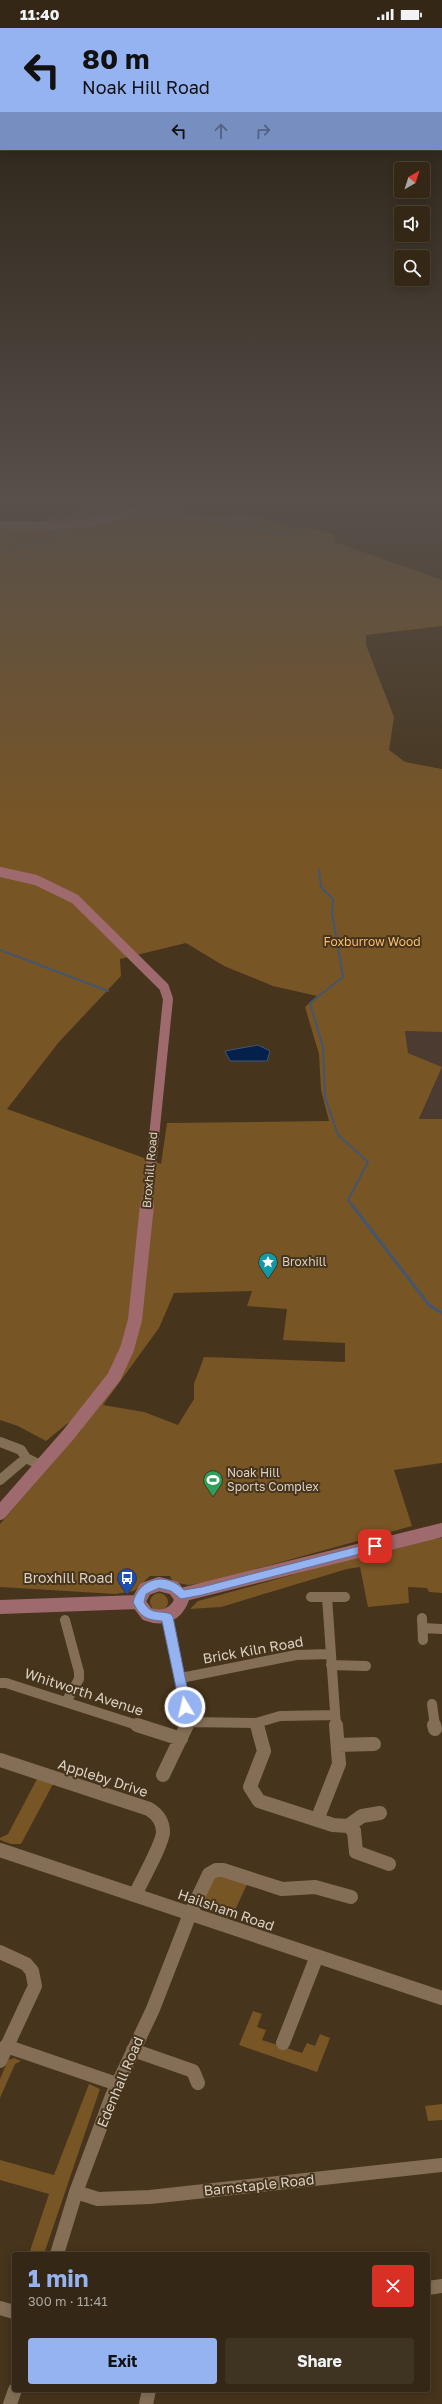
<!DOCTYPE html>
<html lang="en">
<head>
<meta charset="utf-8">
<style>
	body { margin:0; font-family:"Golos Text",sans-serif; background:#3f3322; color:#f1f3f6; height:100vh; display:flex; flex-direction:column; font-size:15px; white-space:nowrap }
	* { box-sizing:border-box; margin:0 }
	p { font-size:13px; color:#a9a5a0 }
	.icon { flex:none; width:22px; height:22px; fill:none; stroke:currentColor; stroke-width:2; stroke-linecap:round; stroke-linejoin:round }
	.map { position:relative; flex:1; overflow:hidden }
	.panel { position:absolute; left:12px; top:2224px; width:418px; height:140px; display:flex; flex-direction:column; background:#342715; border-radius:4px; box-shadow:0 2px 10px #0003,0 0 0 1px #4e4434 }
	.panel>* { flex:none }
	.top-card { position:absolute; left:0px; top:0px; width:442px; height:122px; box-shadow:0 2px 10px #0003,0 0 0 1px #4e4434; background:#95b2f1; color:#111; overflow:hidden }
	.needle { width:26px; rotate:39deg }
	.tools { position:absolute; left:394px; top:134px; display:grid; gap:8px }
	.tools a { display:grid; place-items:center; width:36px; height:36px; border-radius:4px; background:#342715; box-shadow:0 2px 10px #0003,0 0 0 1px #4e4434; font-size:20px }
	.pin { position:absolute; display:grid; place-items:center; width:34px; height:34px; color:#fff; margin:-17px; border-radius:8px; box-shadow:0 2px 6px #0006 }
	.me { position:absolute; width:44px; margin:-22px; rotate:351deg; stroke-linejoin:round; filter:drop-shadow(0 0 3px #0008) }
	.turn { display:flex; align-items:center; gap:14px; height:84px; padding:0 16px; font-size:18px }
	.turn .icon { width:52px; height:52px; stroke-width:2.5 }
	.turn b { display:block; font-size:28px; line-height:34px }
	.lanes { display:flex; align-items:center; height:38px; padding:0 16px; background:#0003; justify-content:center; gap:20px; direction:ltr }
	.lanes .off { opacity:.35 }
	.round { display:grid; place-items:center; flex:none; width:42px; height:42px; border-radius:4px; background:#3f3322 }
	.head { display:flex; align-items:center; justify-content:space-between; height:68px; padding:0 16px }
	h1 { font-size:24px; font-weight:700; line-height:30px; color:#95b2f1 }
	.primary-button { display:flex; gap:8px; margin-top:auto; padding:8px 16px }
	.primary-button a { flex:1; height:46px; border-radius:4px; background:#95b2f1; color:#111; font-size:16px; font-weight:700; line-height:46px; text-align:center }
	.primary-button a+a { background:#3f3322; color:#f1f3f6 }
	.status { display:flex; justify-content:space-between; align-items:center; height:28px; padding:0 20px; background:#342715; direction:ltr }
	.status svg { height:11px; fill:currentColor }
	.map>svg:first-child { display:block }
	.industrial { fill:#4c3b30 }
	.green { fill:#785525; fill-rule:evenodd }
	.water { fill:#03214b; stroke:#44566f }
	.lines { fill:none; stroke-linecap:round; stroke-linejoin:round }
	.stream-far2 { stroke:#44566f; stroke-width:1.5 }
	.stream-far1 { stroke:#44566f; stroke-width:2 }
	.stream { stroke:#44566f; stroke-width:3 }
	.street-far1 { stroke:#846f56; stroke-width:10 }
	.street { stroke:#846f56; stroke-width:14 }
	.secondary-far2 { stroke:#9e6a6d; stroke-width:8 }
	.secondary-far1 { stroke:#9e6a6d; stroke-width:10 }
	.secondary { stroke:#9e6a6d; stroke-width:14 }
	.route { fill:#95b2f1; stroke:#61749d }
	.labels { text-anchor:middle; stroke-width:4; stroke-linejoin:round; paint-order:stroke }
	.park-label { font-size:12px; fill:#fabe73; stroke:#46341c }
	.street-label { font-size:12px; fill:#dbd0c2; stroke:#46341c }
	.poi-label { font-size:12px; fill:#dbd0c2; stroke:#46341c; text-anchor:start }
	.near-poi-label { font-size:14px; fill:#dbd0c2; stroke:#46341c; text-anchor:end }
	.near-street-label { font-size:14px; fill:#dbd0c2; stroke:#46341c }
</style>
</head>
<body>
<div class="status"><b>11:40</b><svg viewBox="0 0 49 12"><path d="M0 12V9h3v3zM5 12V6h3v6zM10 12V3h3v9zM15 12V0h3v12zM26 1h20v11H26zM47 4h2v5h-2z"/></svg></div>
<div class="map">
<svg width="442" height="2376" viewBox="0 0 442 2376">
	<rect width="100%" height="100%" fill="#46341c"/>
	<!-- industrial -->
	<path class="industrial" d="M 405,1003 L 442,1004 L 442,1039 L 407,1025 Z
		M 442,1039 L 442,1092 L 419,1093 Z"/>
	<!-- green -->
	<path class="green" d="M 99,473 L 103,473 L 106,477 L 137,480 L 151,473 L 181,473 L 183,485 L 228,488 L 248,486 L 291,499 L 318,501 L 335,507 L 335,514 L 442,552 L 442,598 L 366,607 L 366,617 L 394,689 L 389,722 L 405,734 L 442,741 L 442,1004 L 405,1003 L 408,1025 L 442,1039 L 419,1091 L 442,1091 L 442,1435 L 394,1442 L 412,1498 L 209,1554 L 188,1557 L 173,1554 L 170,1548 L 150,1548 L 134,1563 L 115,1566 L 0,1559 L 0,1496 L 82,1401 L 68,1395 L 46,1413 L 18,1398 L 0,1392 L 0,499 L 45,498 L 48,487 L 55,491 L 71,490 L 77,484 ZM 186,915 L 224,938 L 273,958 L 317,968 L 305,979 L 319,1026 L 321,1062 L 329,1093 L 167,1095 L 161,1136 L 7,1081 L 59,1014 L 121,948 L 120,931 ZM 252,1263 L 247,1278 L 287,1281 L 283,1312 L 345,1315 L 345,1334 L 204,1329 L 194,1356 L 194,1371 L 178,1397 L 144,1384 L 103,1377 L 159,1300 L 174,1265 Z
		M 442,1510 L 442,1565 L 429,1564 L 427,1560 L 408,1559 L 409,1575 L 368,1579 L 360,1539 L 347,1541 L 221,1579 L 190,1581 L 198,1573 L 418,1512 Z
		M150 1574a9 9 0 1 1 18 0a9 9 0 1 1-18 0Z
		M 37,1751 L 53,1756 L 21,1816 L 11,1816 L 0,1812 L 0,1810 L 8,1806 Z
		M 224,1846 L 248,1854 L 231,1891 L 202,1880 L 203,1870 L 214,1849 Z
		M 253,1983 L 262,1986 L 257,1999 L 266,2002 L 262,2012 L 302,2025 L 307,2015 L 315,2018 L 320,2006 L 330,2010 L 317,2044 L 239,2017 Z
		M 14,2030 L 21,2033 L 15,2036 L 0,2070 L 0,2051 L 8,2032 Z
		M 89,2056 L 100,2061 L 44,2226 L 29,2226 L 49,2166 L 0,2152 L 0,2132 L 54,2147 Z
		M 442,2076 L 442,2092 L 428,2093 L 425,2078 Z"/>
	<!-- water -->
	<path class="water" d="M 258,1017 L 270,1023 L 267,1033 L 230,1033 L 225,1023 Z"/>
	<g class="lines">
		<!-- stream-far2 -->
		<path class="stream-far2" d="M 191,489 L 210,490 L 245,499 L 298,506
			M 0,526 L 22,516 L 47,515 L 49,506 L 65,500"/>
		<!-- stream-far1 -->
		<path class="stream-far1" d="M 319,842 L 321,859 L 333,871 L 332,885 L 343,949 L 310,975 L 323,1019 L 325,1069 L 338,1107 L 368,1134 L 348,1172 L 352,1178
			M 0,922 L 108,963"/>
		<!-- stream -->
		<path class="stream" d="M 352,1177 L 429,1277 L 442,1285"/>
		<!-- street-far1 -->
		<path class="street-far1" d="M 0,1414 L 21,1422 L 26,1430 L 42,1438
			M 0,1452 L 26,1430
			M 311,1569 L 327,1569 L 336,1698
			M 327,1569 L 345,1569
			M 167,1589 L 188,1694 L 186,1698
			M 422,1590 L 423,1612
			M 65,1592 L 79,1644 L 79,1651 L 66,1674
			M 423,1600 L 442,1601
			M 331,1637 L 366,1638
			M 181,1650 L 296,1627 L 330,1626
			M 0,1655 L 6,1655 L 140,1698
			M 432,1676 L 435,1698
			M 188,1694 L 256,1695 L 280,1688 L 335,1687
			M 256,1695 L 257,1698"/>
		<!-- street -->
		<path class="street" d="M 137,1697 L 181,1711
			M 257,1697 L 264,1723 L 250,1759 L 259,1773 L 333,1797 L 348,1798 L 354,1803 L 356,1824 L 389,1836
			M 434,1697 L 435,1701
			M 338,1717 L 374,1716
			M 0,1732 L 149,1781 C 157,1786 163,1794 163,1804 C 163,1815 141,1854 135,1867
			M 163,1747 L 187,1697
			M 317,1792 L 339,1736 L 336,1697
			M 348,1798 L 362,1788 L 380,1785
			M 0,1822 L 442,1970
			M 0,1924 L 26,1936 L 32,1943 L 35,1958 L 0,2033
			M 283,2015 L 317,1928
			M 6,2018 L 117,2056
			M 133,2022 L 193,2043 L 198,2055
			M 76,2164 L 98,2171 L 150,2169 L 442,2137
			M 57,2226 L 76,2164 L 112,2068 L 153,1981 L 190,1886 L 209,1846 L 216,1842 L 223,1842 L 282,1861 L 315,1859 L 351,1869
			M 428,2260 L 442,2258
			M 0,2280 L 14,2284
			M 10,2376 L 15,2362
			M 146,2376 L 149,2362"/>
		<!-- secondary-far2 -->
		<path class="secondary-far2" d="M 0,497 C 48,497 109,503 149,473"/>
		<!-- secondary-far1 -->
		<path class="secondary-far1" d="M 0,844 L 36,852 L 75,871 L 164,959 L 168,971 L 147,1178"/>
		<!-- secondary -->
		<path class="secondary" d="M 0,1485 L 69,1406 L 114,1349 L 127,1321 L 135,1292 L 147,1177
			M 159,1556 L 174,1560 L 182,1571 C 176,1587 163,1592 147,1586 L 138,1574 L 145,1561 Z
			M 181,1567 L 442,1502
			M 0,1579 L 138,1574"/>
	</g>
	<!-- sky -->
	<linearGradient id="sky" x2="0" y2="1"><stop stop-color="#261d0f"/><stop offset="0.59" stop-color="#57504b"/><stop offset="1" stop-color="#57504b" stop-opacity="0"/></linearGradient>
	<rect width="442" height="805" fill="url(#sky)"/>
	<!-- route -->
	<path class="route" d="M 375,1514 L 379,1515 L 379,1521 L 202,1567 L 181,1571 L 171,1563 L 159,1560 L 146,1566 L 144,1574 C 150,1587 160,1582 171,1586 L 173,1589 L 191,1679 L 185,1684 L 181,1683 L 162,1593 C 147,1592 140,1589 133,1574 C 140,1550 166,1543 184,1562 L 202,1559 Z"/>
	<!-- icons -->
	<defs>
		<g id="sight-pin" transform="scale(1)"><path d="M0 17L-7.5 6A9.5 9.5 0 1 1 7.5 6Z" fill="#0f9aa8" stroke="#46341c"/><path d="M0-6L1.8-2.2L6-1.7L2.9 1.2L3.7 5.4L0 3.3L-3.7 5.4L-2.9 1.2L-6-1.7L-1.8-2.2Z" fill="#fff"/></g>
		<g id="stadium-pin" transform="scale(1)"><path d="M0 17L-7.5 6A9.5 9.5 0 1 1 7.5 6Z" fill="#2e9e5b" stroke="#46341c"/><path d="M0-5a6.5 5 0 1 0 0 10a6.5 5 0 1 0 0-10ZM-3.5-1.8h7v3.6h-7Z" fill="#fff"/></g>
		<g id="bus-pin" transform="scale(1)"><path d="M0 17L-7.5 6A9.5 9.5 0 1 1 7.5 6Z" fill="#1a4fb4" stroke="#46341c"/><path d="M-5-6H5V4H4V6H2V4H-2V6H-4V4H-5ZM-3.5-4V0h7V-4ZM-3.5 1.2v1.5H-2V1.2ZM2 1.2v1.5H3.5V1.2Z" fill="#fff"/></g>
	</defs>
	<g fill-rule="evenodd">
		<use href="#sight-pin" x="268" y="1234"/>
		<use href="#stadium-pin" x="213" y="1452"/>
		<use href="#bus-pin" x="127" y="1550"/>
	</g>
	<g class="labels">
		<!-- park labels -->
		<g class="park-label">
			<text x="372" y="918">Foxburrow Wood</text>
		</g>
		<!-- street labels -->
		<g class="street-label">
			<text transform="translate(150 1142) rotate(-85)" y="4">Broxhill Road</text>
		</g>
		<!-- poi labels -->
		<g class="poi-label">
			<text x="282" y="1238">Broxhill</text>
			<text x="227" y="1449">Noak Hill<tspan x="227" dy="14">Sports Complex</tspan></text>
		</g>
		<!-- near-poi labels -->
		<g class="near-poi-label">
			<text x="113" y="1555">Broxhill Road</text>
		</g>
		<!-- near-street labels -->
		<g class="near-street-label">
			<text transform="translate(253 1622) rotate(-10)" y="5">Brick Kiln Road</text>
			<text transform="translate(84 1664) rotate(18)" y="5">Whitworth Avenue</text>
			<text transform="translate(103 1750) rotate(18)" y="5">Appleby Drive</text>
			<text transform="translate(226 1882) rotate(19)" y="5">Hailsham Road</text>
			<text transform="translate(120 2054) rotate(-67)" y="5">Edenhall Road</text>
			<text transform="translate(259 2157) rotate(-6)" y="5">Barnstaple Road</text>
		</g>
	</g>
</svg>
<div class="tools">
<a><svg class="needle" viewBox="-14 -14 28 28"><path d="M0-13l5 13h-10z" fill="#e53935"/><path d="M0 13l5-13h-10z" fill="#a9a5a0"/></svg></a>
<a><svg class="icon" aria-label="sound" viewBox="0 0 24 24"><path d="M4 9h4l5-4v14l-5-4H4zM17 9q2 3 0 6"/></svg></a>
<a><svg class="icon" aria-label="search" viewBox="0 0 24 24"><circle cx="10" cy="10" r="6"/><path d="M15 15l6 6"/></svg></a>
</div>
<div class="pin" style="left:375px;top:1518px;background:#d93025"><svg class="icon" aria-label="arrive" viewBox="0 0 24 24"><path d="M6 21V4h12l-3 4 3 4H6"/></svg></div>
<svg class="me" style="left:185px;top:1679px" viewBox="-20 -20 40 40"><circle r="17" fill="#95b2f1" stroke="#fff" stroke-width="3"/><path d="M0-11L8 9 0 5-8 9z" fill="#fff"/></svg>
<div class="top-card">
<div class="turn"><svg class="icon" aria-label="left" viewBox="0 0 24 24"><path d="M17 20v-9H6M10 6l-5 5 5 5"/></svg><div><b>80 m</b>Noak Hill Road</div></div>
<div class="lanes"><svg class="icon" aria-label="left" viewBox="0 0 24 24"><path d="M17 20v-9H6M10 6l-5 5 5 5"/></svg><svg class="icon off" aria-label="ahead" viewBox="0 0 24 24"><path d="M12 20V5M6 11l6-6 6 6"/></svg><svg class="icon off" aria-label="right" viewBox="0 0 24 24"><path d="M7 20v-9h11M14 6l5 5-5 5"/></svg></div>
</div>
<section class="panel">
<div class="head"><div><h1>1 min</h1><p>300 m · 11:41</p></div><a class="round" style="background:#d93025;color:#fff"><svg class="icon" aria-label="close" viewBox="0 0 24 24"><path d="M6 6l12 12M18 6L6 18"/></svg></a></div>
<div class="primary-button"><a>Exit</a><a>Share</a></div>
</section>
</div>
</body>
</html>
